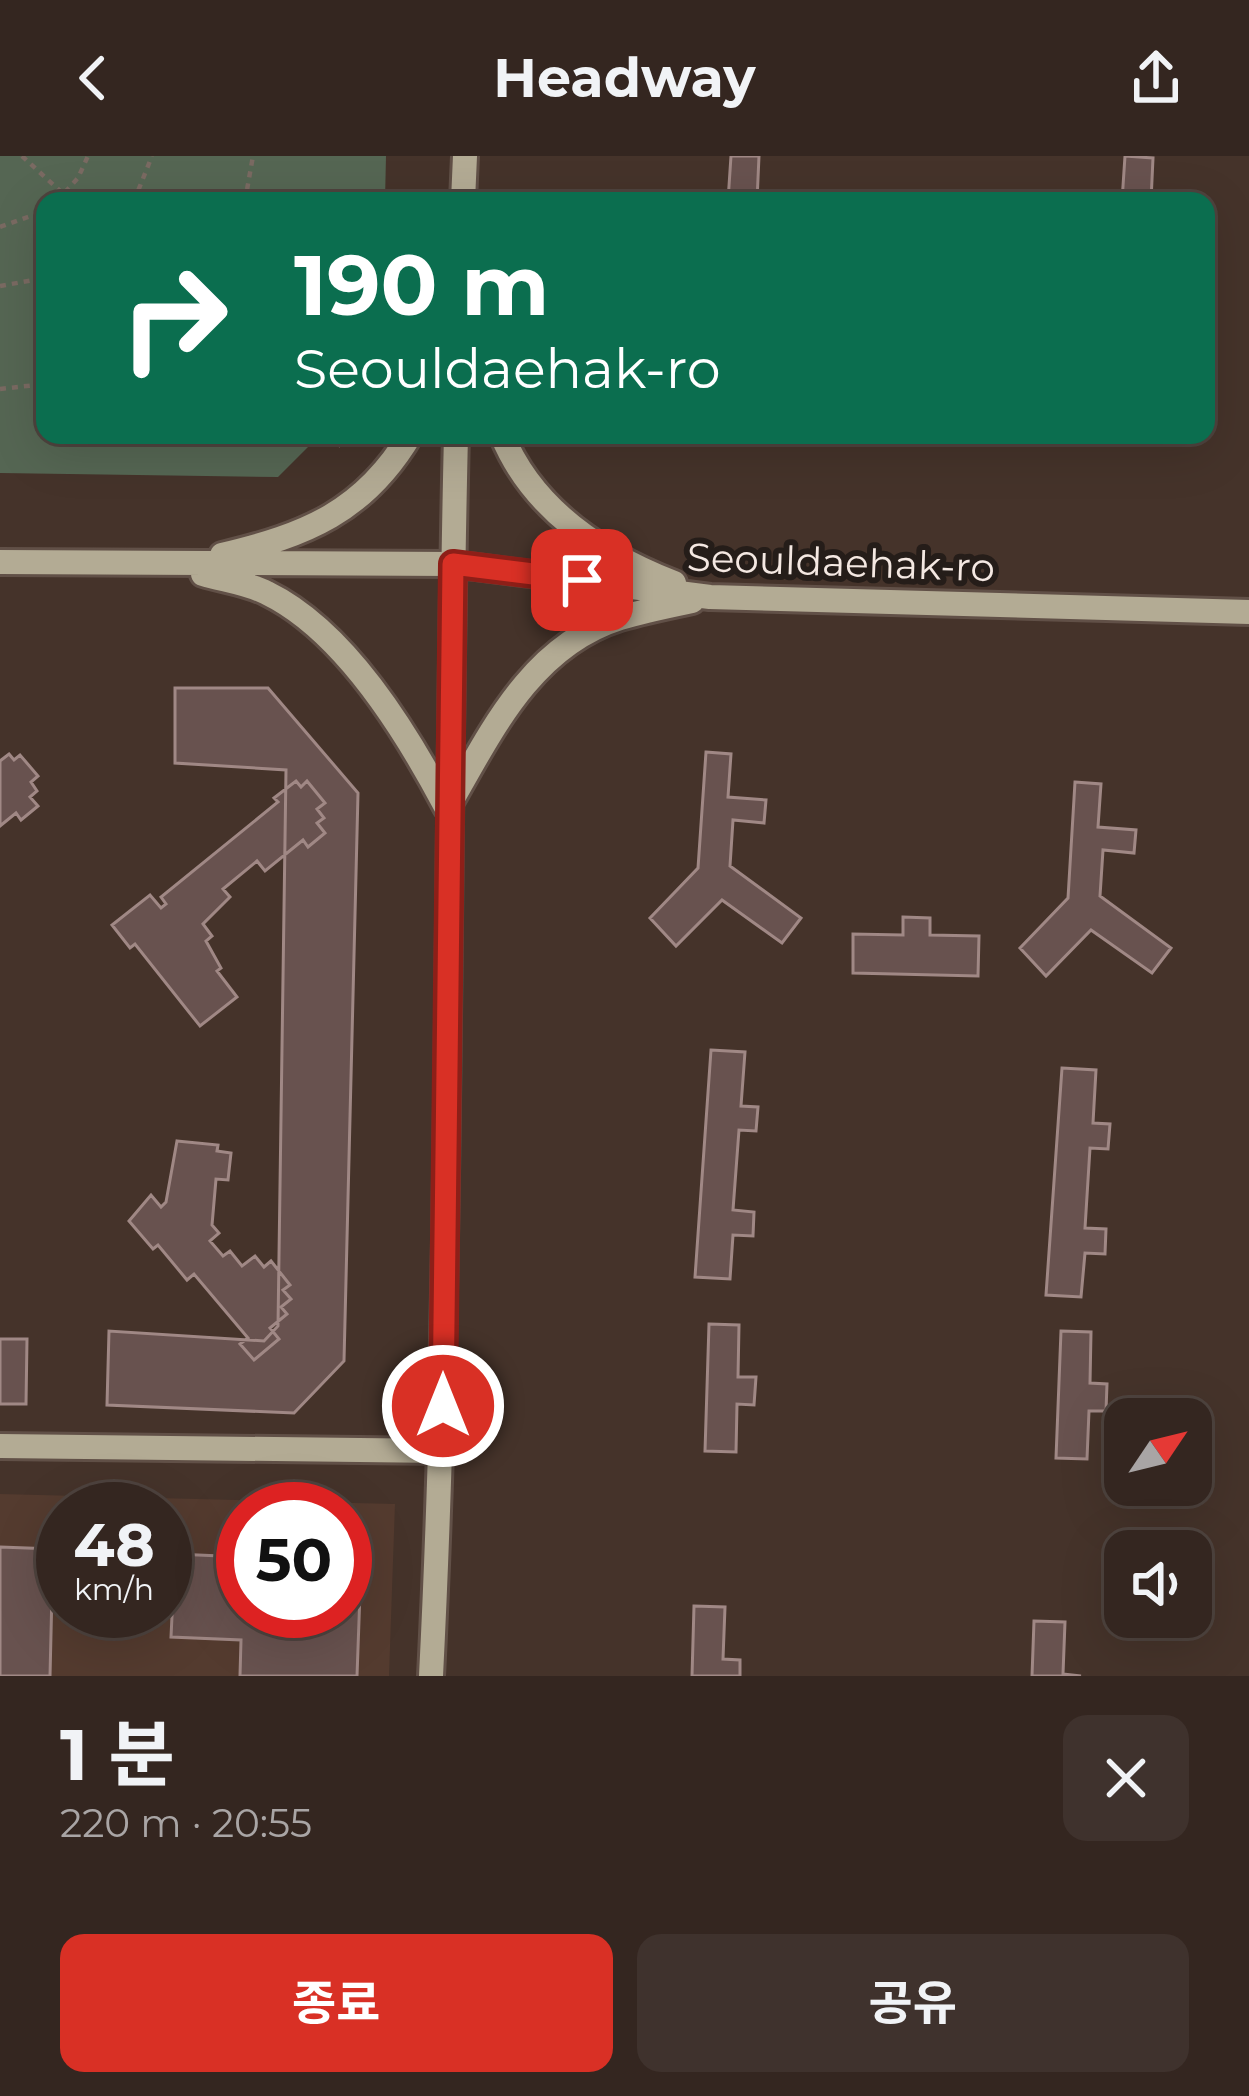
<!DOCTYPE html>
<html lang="ko">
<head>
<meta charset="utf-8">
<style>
	body { margin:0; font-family:Montserrat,"Noto Sans KR",sans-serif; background:#3f322d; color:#f1f3f6; height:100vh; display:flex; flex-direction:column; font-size:45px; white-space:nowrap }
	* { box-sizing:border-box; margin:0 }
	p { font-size:39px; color:#a9a5a5 }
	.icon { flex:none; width:66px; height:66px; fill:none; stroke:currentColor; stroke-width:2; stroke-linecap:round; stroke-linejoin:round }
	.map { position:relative; height:1520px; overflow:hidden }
	.drawer { display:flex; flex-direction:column; background:#342620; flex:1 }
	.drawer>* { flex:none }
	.guide { position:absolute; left:36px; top:36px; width:1179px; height:252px; border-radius:24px; box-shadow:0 12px 48px #0002,0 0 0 3px #4e433e; background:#0b6e4f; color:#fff; overflow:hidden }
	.needle { width:78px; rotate:55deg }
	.tools { position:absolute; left:1104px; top:1242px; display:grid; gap:24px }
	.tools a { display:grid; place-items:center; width:108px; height:108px; border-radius:24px; background:#342620; box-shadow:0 12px 48px #0002,0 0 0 3px #4e433e; font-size:60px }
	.speed { position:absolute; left:36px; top:1326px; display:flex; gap:24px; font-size:60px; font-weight:700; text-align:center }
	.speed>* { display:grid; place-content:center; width:156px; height:156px; border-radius:50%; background:#342620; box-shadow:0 12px 48px #0002,0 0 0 3px #4e433e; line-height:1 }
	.speed small { font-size:30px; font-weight:400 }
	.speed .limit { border:18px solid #d22; background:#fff; color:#111 }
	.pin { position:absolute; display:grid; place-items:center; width:102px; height:102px; color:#fff; margin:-51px; border-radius:24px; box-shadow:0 6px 18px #0006 }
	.me { position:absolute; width:132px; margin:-66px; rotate:0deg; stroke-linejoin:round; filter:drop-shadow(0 0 9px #0008) }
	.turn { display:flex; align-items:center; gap:42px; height:252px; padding:0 60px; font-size:54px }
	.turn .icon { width:156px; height:156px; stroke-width:2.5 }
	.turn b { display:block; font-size:84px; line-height:102px }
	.round { display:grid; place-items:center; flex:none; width:126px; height:126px; border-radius:24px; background:#3f322d }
	.headline { display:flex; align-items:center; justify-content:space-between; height:204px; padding:0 60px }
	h1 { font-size:72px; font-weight:700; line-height:90px }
	.cta { display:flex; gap:24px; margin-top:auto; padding:24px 60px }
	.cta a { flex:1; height:138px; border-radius:24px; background:#d93025; color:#fff; font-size:48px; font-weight:700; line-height:138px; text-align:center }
	.cta a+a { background:#3f322d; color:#f1f3f6 }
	header { display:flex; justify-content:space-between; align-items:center; height:156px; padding:0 60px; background:#342620; font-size:54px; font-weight:700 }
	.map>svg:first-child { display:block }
	.built { fill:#543b2f; fill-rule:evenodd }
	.green { fill:#556653 }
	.building { fill:#68524f; stroke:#a08885; stroke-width:3 }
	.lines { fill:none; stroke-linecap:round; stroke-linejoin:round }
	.secondary-casing { stroke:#615047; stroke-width:30 }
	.path { stroke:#7a6a62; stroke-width:4.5; stroke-dasharray:6 6; stroke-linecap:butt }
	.secondary { stroke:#b3ab94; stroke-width:24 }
	.route-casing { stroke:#8d1f18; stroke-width:30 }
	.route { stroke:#d93025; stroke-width:21 }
	.labels { text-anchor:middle; stroke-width:12; stroke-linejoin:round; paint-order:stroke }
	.street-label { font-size:39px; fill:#f4e8e2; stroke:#251d19 }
</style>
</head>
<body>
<header><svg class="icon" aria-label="back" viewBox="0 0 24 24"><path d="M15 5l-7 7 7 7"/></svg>Headway<svg class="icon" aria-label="share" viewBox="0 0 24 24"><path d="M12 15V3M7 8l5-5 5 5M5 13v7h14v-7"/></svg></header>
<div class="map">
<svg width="1249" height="1520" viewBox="0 0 1249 1520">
	<rect width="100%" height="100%" fill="#45332a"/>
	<!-- built -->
	<path class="built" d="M 0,1338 L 395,1348 L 389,1520 L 0,1520 ZM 63,1353 L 165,1353 L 165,1455 L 63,1455 ZM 243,1353 L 345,1353 L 345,1455 L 243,1455 Z"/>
	<!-- green -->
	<path class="green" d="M 0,0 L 386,0 L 385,45 L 45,45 L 45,279 L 320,279 L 278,321 L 0,317 Z"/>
	<!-- building -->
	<path class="building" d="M 731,0 L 759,0 L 757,45 L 728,45 Z
		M 1125,0 L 1153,2 L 1151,45 L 1122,45 Z
		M 175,532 L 268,532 L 358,637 L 344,1205 L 294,1257 L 107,1249 L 109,1175 L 264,1185 L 278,1170 L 286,614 L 175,607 Z
		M 706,596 L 731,598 L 728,641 L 766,644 L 764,667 L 733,664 L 730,710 L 801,762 L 782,787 L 722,744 L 676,790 L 650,762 L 698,712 Z
		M 9,598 L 14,604 L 20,599 L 38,620 L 31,626 L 37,635 L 30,641 L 38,650 L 21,664 L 16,657 L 0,670 L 0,605 Z
		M 296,625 L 301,631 L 307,625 L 325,647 L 317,653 L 324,662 L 317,667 L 325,677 L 308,691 L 303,684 L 265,715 L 257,705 L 223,733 L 230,741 L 203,768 L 212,780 L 206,785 L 221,812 L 217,815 L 237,841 L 200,870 L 135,788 L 130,792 L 112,769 L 150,739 L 161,752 L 166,748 L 161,741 L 278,646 L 274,642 Z
		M 1075,626 L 1101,628 L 1098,671 L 1136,674 L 1134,697 L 1103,694 L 1100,740 L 1171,792 L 1152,817 L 1091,774 L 1046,820 L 1020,792 L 1068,742 Z
		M 903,761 L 930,762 L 930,779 L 979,780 L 978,820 L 853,817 L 853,778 L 903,779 Z
		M 711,894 L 745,896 L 741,950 L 758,951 L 756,975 L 739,974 L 733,1054 L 754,1056 L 753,1080 L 733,1079 L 730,1123 L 695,1121 Z
		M 1062,912 L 1096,914 L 1093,967 L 1110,968 L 1108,993 L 1090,992 L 1085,1072 L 1106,1073 L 1105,1098 L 1085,1097 L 1081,1141 L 1046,1139 Z
		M 177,985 L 218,989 L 217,995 L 231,997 L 228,1024 L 216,1023 L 212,1069 L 219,1077 L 210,1085 L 223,1100 L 230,1095 L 242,1110 L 255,1100 L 264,1111 L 271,1105 L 290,1129 L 283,1134 L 291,1143 L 281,1151 L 287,1158 L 270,1172 L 279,1183 L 254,1204 L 240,1188 L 248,1182 L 194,1118 L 187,1124 L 158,1089 L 153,1093 L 129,1065 L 151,1039 L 161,1051 L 166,1046 Z
		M 709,1168 L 739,1169 L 738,1221 L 756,1221 L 754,1249 L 737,1248 L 736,1296 L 705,1295 Z
		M 1061,1175 L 1091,1176 L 1090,1227 L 1107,1228 L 1106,1255 L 1089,1255 L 1087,1303 L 1056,1302 Z
		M 0,1183 L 27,1183 L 26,1248 L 0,1248 Z
		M 0,1391 L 53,1393 L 50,1520 L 0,1520 Z
		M 175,1398 L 243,1401 L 243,1455 L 345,1455 L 345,1423 L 360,1437 L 357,1520 L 240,1520 L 241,1484 L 171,1481 Z
		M 694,1450 L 725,1451 L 723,1503 L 740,1504 L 740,1520 L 692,1520 Z
		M 1034,1465 L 1065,1466 L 1063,1518 L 1081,1520 L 1032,1520 Z"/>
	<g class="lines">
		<!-- secondary casing -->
		<g class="secondary-casing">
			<path id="secondary" d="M 463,45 L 465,0
				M 502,279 C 532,353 602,399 674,427
				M 222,399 C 306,379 364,356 410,279
				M 0,406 L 453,408 L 710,441 L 1249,456
				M 203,418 C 223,424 248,427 267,437 C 345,475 407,577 446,651
				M 448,651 C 491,576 531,490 620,462 C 643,455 668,450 692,445
				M 0,1290 L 443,1295
				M 431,1520 C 452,1107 446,693 456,279"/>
		</g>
		<!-- path -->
		<path class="path" d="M 22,0 L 71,45
			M 57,45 L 78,22 L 88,0
			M 134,45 L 152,0
			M 245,45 L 253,0
			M 0,71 L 45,55
			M 0,130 L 45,122
			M 0,233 L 45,228
			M 329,279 L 341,290"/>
		<!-- secondary -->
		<use href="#secondary" class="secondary"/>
	</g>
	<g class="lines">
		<!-- route casing -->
		<g class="route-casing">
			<path id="route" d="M 443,1250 L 453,408 L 582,424"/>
		</g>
		<!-- route -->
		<use href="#route" class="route"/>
	</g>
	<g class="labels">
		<!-- street labels -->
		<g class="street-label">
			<text transform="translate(841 406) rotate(2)" y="14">Seouldaehak-ro</text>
		</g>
	</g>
</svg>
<div class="tools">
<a><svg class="needle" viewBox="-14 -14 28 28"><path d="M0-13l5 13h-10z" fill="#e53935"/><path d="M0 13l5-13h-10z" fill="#a9a5a5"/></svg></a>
<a><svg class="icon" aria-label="sound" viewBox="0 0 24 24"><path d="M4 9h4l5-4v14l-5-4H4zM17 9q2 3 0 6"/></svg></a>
</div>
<div class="speed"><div>48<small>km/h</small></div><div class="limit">50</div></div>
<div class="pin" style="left:582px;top:424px;background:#d93025"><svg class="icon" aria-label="arrive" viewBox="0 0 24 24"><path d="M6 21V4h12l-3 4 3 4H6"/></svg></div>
<svg class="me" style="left:443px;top:1250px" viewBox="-20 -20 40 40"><circle r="17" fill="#d93025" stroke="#fff" stroke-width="3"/><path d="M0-11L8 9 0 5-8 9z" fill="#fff"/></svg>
<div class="guide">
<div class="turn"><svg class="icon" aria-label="right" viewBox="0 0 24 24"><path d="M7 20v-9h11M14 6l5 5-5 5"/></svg><div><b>190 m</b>Seouldaehak-ro</div></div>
</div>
</div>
<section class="drawer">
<div class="headline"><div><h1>1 분</h1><p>220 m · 20:55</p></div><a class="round"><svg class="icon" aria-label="close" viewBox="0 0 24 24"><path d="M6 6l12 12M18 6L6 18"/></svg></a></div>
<div class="cta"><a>종료</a><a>공유</a></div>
</section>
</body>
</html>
